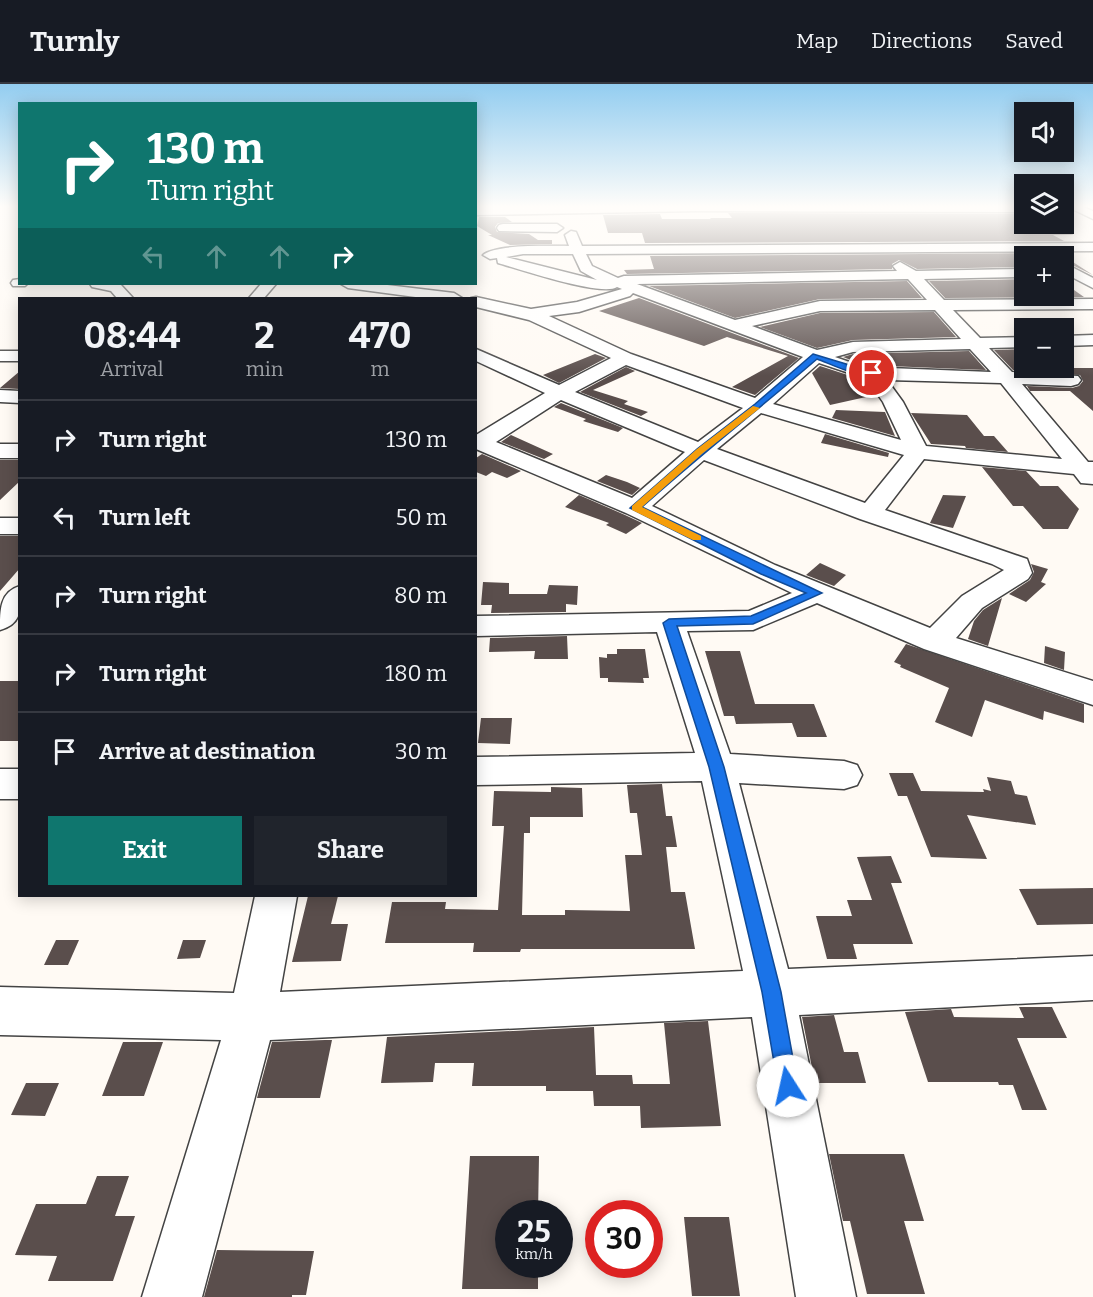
<!DOCTYPE html>
<html lang="en">
<head>
<meta charset="utf-8">
<style>
	body { margin:0; font-family:Bitter,serif; background:#20242c; color:#f1f3f6; height:100vh; display:flex; flex-direction:column; font-size:22px; white-space:nowrap }
	* { box-sizing:border-box; margin:0 }
	p { font-size:20px; color:#9ea1a6 }
	.icon { flex:none; width:33px; height:33px; fill:none; stroke:currentColor; stroke-width:2; stroke-linecap:round; stroke-linejoin:round }
	.map { position:relative; flex:1; overflow:hidden }
	.panel { position:absolute; left:18px; top:213px; width:459px; height:600px; display:flex; flex-direction:column; background:#171b24; border-radius:0px; box-shadow:0 3px 15px #0003 }
	.panel>* { flex:none }
	.hud { position:absolute; left:18px; top:18px; width:459px; height:183px; border-radius:0px; box-shadow:0 3px 15px #0003; background:#0f766e; color:#fff; overflow:hidden }
	.controls { position:absolute; left:1014px; top:18px; display:grid; gap:12px }
	.controls a { display:grid; place-items:center; width:60px; height:60px; border-radius:0px; background:#171b24; box-shadow:0 3px 15px #0003; font-size:30px }
	.speed { position:absolute; left:495px; top:1116px; display:flex; gap:12px; font-size:30px; font-weight:700; text-align:center }
	.speed>* { display:grid; place-content:center; width:78px; height:78px; border-radius:50%; background:#171b24; box-shadow:0 3px 15px #0003; line-height:1 }
	.speed small { font-size:15px; font-weight:400 }
	.speed .limit { border:9px solid #d22; background:#fff; color:#111 }
	.pin { position:absolute; display:grid; place-items:center; width:51px; height:51px; color:#fff; margin:-26px; border:3px solid #fff; border-radius:50%; box-shadow:0 2px 6px #0007 }
	.me { position:absolute; width:66px; margin:-33px; rotate:350deg; stroke-linejoin:round; filter:drop-shadow(0 0 4px #0008) }
	.turn { display:flex; align-items:center; gap:21px; height:126px; padding:0 30px; font-size:27px }
	.turn .icon { width:78px; height:78px; stroke-width:2.5 }
	.turn b { display:block; font-size:42px; line-height:51px }
	.lanes { display:flex; align-items:center; height:57px; padding:0 30px; background:#0003; justify-content:center; gap:30px; direction:ltr }
	.lanes .off { opacity:.35 }
	.eta { display:flex; justify-content:space-evenly; align-items:center; height:102px; text-align:center }
	.eta b { font-size:36px; font-weight:700; line-height:42px }
	.button { display:flex; gap:12px; margin-top:auto; padding:12px 30px }
	.button a { flex:1; height:69px; border-radius:0px; background:#0f766e; color:#fff; font-size:24px; font-weight:700; line-height:69px; text-align:center }
	.button a+a { background:#20242c; color:#f1f3f6 }
	ul { padding:0; list-style:none }
	li { display:flex; align-items:center; gap:18px; height:78px; padding:0 30px; border-top:2px solid #363941 }
	li div { flex:1 }
	li b { display:block; font-size:22px }
	li em { font-style:normal }
	header { display:flex; align-items:center; gap:36px; box-sizing:border-box; height:84px; padding:0 30px; background:#171b24; border-bottom:2px solid #363941 }
	header strong { font-size:28px }
	nav { display:flex; gap:33px; margin-inline-start:auto; font-size:21px }
	.map>svg:first-child { display:block }
	.building { fill:#5a4e4c }
	.lines { fill:none; stroke-linecap:round; stroke-linejoin:round }
	.minor-casing { stroke:#434343; stroke-width:3 }
	.minor { fill:#fff; fill-rule:evenodd }
	.route { fill:#1a73e8; stroke:#114b97; stroke-width:1.5 }
	.slow { fill:#f59e0b }
</style>
</head>
<body>
<header>
<strong>Turnly</strong>
<nav><a>Map</a><a>Directions</a><a>Saved</a></nav>
</header>
<div class="map">
<svg width="1093" height="1213" viewBox="0 0 1093 1213">
	<rect width="100%" height="100%" fill="#fffaf4"/>
	<!-- building -->
	<path class="building" d="M 728,129 L 1024,130 L 1024,140 L 1053,140 L 1074,151 L 1053,151 L 1064,157 L 645,159 L 642,149 L 608,149 L 603,131 L 660,130 L 662,135 L 711,135 L 710,134 L 732,134 Z
		M 479,133 L 505,133 L 512,138 L 498,139 L 495,143 L 497,148 L 529,150 L 538,156 L 552,156 L 552,160 L 510,161 L 488,151 L 492,151 L 477,142 Z
		M 1059,169 L 1093,191 L 1064,177 L 1064,172 L 1024,172 L 1024,183 L 917,185 L 899,176 L 892,180 L 892,185 L 627,190 L 624,186 L 654,185 L 650,172 Z
		M 1024,195 L 1024,212 L 1064,212 L 1064,199 L 1084,213 L 945,214 L 929,197 Z
		M 907,197 L 922,214 L 820,215 L 735,234 L 649,202 Z
		M 639,214 L 799,274 L 755,311 L 732,303 L 788,272 L 727,253 L 704,262 L 599,227 Z
		M 934,228 L 956,253 L 853,256 L 817,264 L 760,243 L 820,229 Z
		M 1024,265 L 1024,284 L 1093,284 L 1093,327 L 1070,307 L 1030,307 L 1027,302 L 1072,304 L 1079,302 L 1083,297 L 1080,291 L 1013,286 L 994,266 Z
		M 969,267 L 986,286 L 864,281 L 843,273 L 853,270 Z
		M 595,270 L 606,274 L 559,299 L 543,291 Z
		M 820,282 L 866,297 L 875,311 L 830,321 L 812,289 Z
		M 626,283 L 635,287 L 593,306 L 628,317 L 624,320 L 648,328 L 641,332 L 580,308 Z
		M 20,287 L 20,305 L 0,304 Z
		M 561,319 L 623,344 L 618,348 L 583,337 L 586,335 L 554,323 Z
		M 836,326 L 885,328 L 895,352 L 832,334 Z
		M 911,329 L 967,331 L 984,352 L 994,352 L 1008,368 L 966,364 L 965,362 L 931,360 Z
		M 825,350 L 889,369 L 888,373 L 821,359 Z
		M 511,351 L 553,370 L 544,375 L 501,358 Z
		M 482,370 L 521,387 L 507,394 L 492,388 L 486,392 L 476,388 L 476,374 Z
		M 0,376 L 20,376 L 20,397 L 0,416 Z
		M 982,383 L 1026,387 L 1040,402 L 1058,402 L 1079,425 L 1068,445 L 1043,445 L 1023,422 L 1013,422 Z
		M 606,391 L 627,398 L 640,404 L 632,411 L 597,397 Z
		M 579,411 L 625,431 L 642,439 L 626,450 L 606,441 L 609,439 L 565,423 Z
		M 943,411 L 966,412 L 953,444 L 930,439 Z
		M 0,452 L 20,452 L 20,484 L 0,507 Z
		M 820,479 L 846,491 L 834,502 L 806,491 Z
		M 1031,480 L 1048,485 L 1041,498 L 1046,500 L 1026,518 L 1009,510 L 1030,496 L 1034,488 Z
		M 483,498 L 509,499 L 509,510 L 547,510 L 549,501 L 578,502 L 577,521 L 566,520 L 566,528 L 491,529 L 492,521 L 481,521 Z
		M 1002,514 L 988,562 L 968,555 L 974,537 L 983,526 Z
		M 567,552 L 568,575 L 534,575 L 535,567 L 489,568 L 490,554 Z
		M 906,560 L 1084,620 L 1084,639 L 1044,627 L 1043,636 L 985,616 L 972,653 L 935,638 L 949,604 L 900,583 L 901,581 L 894,578 Z
		M 1045,562 L 1065,568 L 1064,586 L 1044,579 Z
		M 617,565 L 645,565 L 649,594 L 643,594 L 644,599 L 608,598 L 608,594 L 600,594 L 599,573 L 607,574 L 607,570 L 617,570 Z
		M 705,567 L 740,567 L 755,620 L 814,620 L 827,653 L 797,653 L 792,639 L 736,640 L 734,632 L 724,632 Z
		M 0,597 L 20,597 L 20,657 L 0,657 Z
		M 481,634 L 512,634 L 510,660 L 478,659 Z
		M 889,689 L 913,689 L 921,707 L 984,708 L 983,705 L 991,707 L 987,693 L 1011,697 L 1015,710 L 1027,712 L 1036,741 L 967,731 L 987,775 L 931,773 L 907,712 L 898,712 Z
		M 662,700 L 666,732 L 672,732 L 677,763 L 666,763 L 671,808 L 685,808 L 695,865 L 521,865 L 520,868 L 473,868 L 474,859 L 385,859 L 392,818 L 446,818 L 445,825 L 498,826 L 504,742 L 492,742 L 494,707 L 551,708 L 551,703 L 582,704 L 583,733 L 530,733 L 530,749 L 524,749 L 522,831 L 565,831 L 565,826 L 630,827 L 625,771 L 642,771 L 637,729 L 630,729 L 627,701 Z
		M 891,772 L 902,799 L 891,799 L 913,860 L 853,860 L 857,875 L 827,875 L 816,832 L 852,832 L 847,816 L 872,816 L 857,773 Z
		M 1093,804 L 1093,840 L 1037,841 L 1019,805 Z
		M 308,812 L 338,812 L 331,840 L 348,840 L 341,877 L 292,878 Z
		M 56,856 L 79,856 L 68,881 L 44,881 Z
		M 183,856 L 206,856 L 200,874 L 177,875 Z
		M 1019,923 L 1052,923 L 1067,954 L 1017,954 L 1047,1026 L 1022,1026 L 1013,1001 L 999,1001 L 998,998 L 928,998 L 905,928 L 951,925 L 954,933 L 1024,934 Z
		M 834,931 L 844,968 L 858,968 L 866,999 L 815,999 L 802,933 Z
		M 708,937 L 721,1042 L 641,1044 L 640,1022 L 594,1022 L 593,1007 L 546,1007 L 546,1002 L 472,1002 L 474,979 L 435,979 L 433,998 L 381,999 L 387,953 L 594,943 L 596,991 L 632,991 L 633,1000 L 670,1000 L 664,939 Z
		M 325,956 L 332,956 L 320,1014 L 257,1014 L 272,958 Z
		M 123,958 L 163,958 L 144,1012 L 102,1012 Z
		M 26,999 L 59,999 L 45,1032 L 11,1031 Z
		M 829,1070 L 904,1070 L 924,1137 L 904,1137 L 925,1210 L 867,1210 L 850,1137 L 843,1137 Z
		M 470,1072 L 539,1072 L 538,1130 L 508,1130 L 508,1180 L 538,1180 L 538,1205 L 462,1205 Z
		M 97,1092 L 129,1092 L 115,1132 L 135,1132 L 113,1197 L 48,1197 L 57,1172 L 15,1171 L 36,1120 L 86,1120 Z
		M 684,1133 L 729,1133 L 740,1212 L 692,1212 Z
		M 217,1166 L 314,1167 L 306,1211 L 292,1211 L 292,1213 L 204,1213 Z"/>
	<g class="lines">
		<!-- minor casing -->
		<g class="minor-casing">
			<path id="minor" d="M 476,123 L 1024,123 L 1024,128 L 696,127 L 476,131 Z
				M 1068,123 L 1083,123 L 1093,127 L 1093,135 Z
				M 503,140 L 557,140 L 563,144 L 557,148 L 499,147 L 497,144 L 499,141 Z
				M 571,147 L 576,148 L 582,162 L 1093,159 L 1093,167 L 586,170 L 592,182 L 618,194 L 624,192 L 897,187 L 893,182 L 900,178 L 916,187 L 1024,185 L 1024,193 L 924,195 L 944,216 L 1093,215 L 1093,225 L 953,226 L 980,254 L 1024,253 L 1024,263 L 989,264 L 1012,288 L 1078,292 L 1081,296 L 1078,300 L 1071,302 L 1022,300 L 1088,378 L 1093,378 L 1093,400 L 1081,399 L 1074,390 L 924,375 L 885,426 L 1027,475 L 1032,489 L 1028,495 L 982,524 L 956,554 L 1093,597 L 1093,621 L 924,565 L 817,519 L 753,546 L 687,547 L 730,670 L 844,677 L 857,681 L 862,691 L 857,701 L 844,705 L 739,699 L 788,885 L 1093,872 L 1093,916 L 799,931 L 856,1213 L 796,1213 L 752,933 L 270,956 L 202,1213 L 142,1213 L 221,956 L 0,951 L 0,903 L 234,909 L 255,812 L 297,812 L 280,908 L 743,887 L 702,697 L 476,701 L 476,673 L 695,669 L 657,548 L 476,552 L 476,532 L 749,527 L 792,509 L 626,429 L 476,365 L 476,351 L 545,309 L 476,277 L 476,265 L 559,301 L 611,274 L 529,236 L 476,223 L 476,214 L 471,214 L 476,213 L 531,225 L 577,218 L 622,205 L 617,203 C 602,213 519,185 498,179 L 497,174 L 490,175 L 483,171 C 495,160 551,162 569,162 L 565,151 ZM 523,170 L 573,170 L 581,187 L 597,196 L 506,173 ZM 908,195 L 927,216 L 820,217 L 735,236 L 637,200 ZM 633,209 L 803,273 L 755,314 L 631,270 L 549,232 L 579,228 L 630,212 ZM 935,226 L 961,255 L 853,258 L 817,266 L 752,242 L 820,227 ZM 970,265 L 991,288 L 864,283 L 835,273 L 853,268 ZM 819,279 L 867,295 L 883,318 L 901,356 L 773,320 ZM 626,281 L 743,324 L 698,358 L 575,308 ZM 887,296 L 1001,299 L 1062,375 L 926,362 L 903,318 ZM 561,316 L 685,368 L 632,414 L 496,358 ZM 761,329 L 904,371 L 865,419 L 717,365 ZM 704,376 L 860,435 L 992,480 L 1004,486 L 962,512 L 930,544 L 775,481 L 652,422 Z
				M 1064,179 L 1093,194 L 1093,204 L 1064,189 Z
				M 20,195 L 20,200 L 27,200 L 25,202 L 13,202 L 11,199 L 13,196 Z
				M 90,200 L 121,201 L 133,214 L 117,214 L 111,207 L 92,203 Z
				M 261,200 L 276,200 L 264,214 L 249,214 Z
				M 341,200 L 379,200 L 454,209 L 462,214 L 423,214 L 348,204 Z
				M 1093,251 L 1093,261 L 1064,262 L 1064,252 Z
				M 0,267 L 20,267 L 20,277 L 0,277 Z
				M 0,306 L 20,307 L 20,319 L 0,318 Z
				M 0,360 L 20,360 L 20,374 L 0,374 Z
				M 0,434 L 20,434 L 20,450 L 0,450 Z
				M 20,502 C 20,523 24,539 0,546 C 0,525 0,508 20,502 Z
				M 0,685 L 20,685 L 20,715 L 0,715 Z"/>
		</g>
		<!-- minor -->
		<use href="#minor" class="minor"/>
	</g>
	<!-- sky -->
	<linearGradient id="sky" x2="0" y2="1"><stop stop-color="#93cdf0"/><stop offset="0.42" stop-color="#fffdfa"/><stop offset="1" stop-color="#fffdfa" stop-opacity="0"/></linearGradient>
	<rect width="1093" height="292" fill="url(#sky)"/>
	<!-- route -->
	<path class="route" d="M 813,270 L 876,289 C 864,297 831,280 817,275 C 759,325 699,372 642,423 L 822,509 L 753,540 L 677,542 L 724,683 L 781,908 L 798,1002 L 795,1009 L 788,1012 L 781,1009 L 778,1002 L 762,908 L 709,683 L 663,539 L 669,535 L 751,532 L 806,509 L 761,490 L 630,424 L 697,365 L 755,320 Z"/>
	<!-- slow -->
	<path class="slow" d="M 753,322 L 760,324 L 703,369 L 642,423 L 701,452 L 701,456 L 693,456 L 632,426 L 632,422 L 697,365 Z"/>
</svg>
<div class="controls">
<a><svg class="icon" aria-label="sound" viewBox="0 0 24 24"><path d="M4 9h4l5-4v14l-5-4H4zM17 9q2 3 0 6"/></svg></a>
<a><svg class="icon" aria-label="layers" viewBox="0 0 24 24"><path d="M12 4l9 5-9 5-9-5zM3 14l9 5 9-5"/></svg></a>
<a>+</a>
<a>−</a>
</div>
<div class="speed"><div>25<small>km/h</small></div><div class="limit">30</div></div>
<div class="pin" style="left:872px;top:289px;background:#d93025"><svg class="icon" aria-label="arrive" viewBox="0 0 24 24"><path d="M6 21V4h12l-3 4 3 4H6"/></svg></div>
<svg class="me" style="left:788px;top:1002px" viewBox="-20 -20 40 40"><circle r="19" fill="#fff"/><path d="M0-13L10 11 0 6-10 11z" fill="#1a73e8"/></svg>
<div class="hud">
<div class="turn"><svg class="icon" aria-label="right" viewBox="0 0 24 24"><path d="M7 20v-9h11M14 6l5 5-5 5"/></svg><div><b>130 m</b>Turn right</div></div>
<div class="lanes"><svg class="icon off" aria-label="left" viewBox="0 0 24 24"><path d="M17 20v-9H6M10 6l-5 5 5 5"/></svg><svg class="icon off" aria-label="ahead" viewBox="0 0 24 24"><path d="M12 20V5M6 11l6-6 6 6"/></svg><svg class="icon off" aria-label="ahead" viewBox="0 0 24 24"><path d="M12 20V5M6 11l6-6 6 6"/></svg><svg class="icon" aria-label="right" viewBox="0 0 24 24"><path d="M7 20v-9h11M14 6l5 5-5 5"/></svg></div>
</div>
<section class="panel">
<div class="eta">
<div><b>08:44</b><p>Arrival</p></div>
<div><b>2</b><p>min</p></div>
<div><b>470</b><p>m</p></div>
</div>
<ul>
<li><svg class="icon" aria-label="right" viewBox="0 0 24 24"><path d="M7 20v-9h11M14 6l5 5-5 5"/></svg><div><b>Turn right</b></div><em>130 m</em></li>
<li><svg class="icon" aria-label="left" viewBox="0 0 24 24"><path d="M17 20v-9H6M10 6l-5 5 5 5"/></svg><div><b>Turn left</b></div><em>50 m</em></li>
<li><svg class="icon" aria-label="right" viewBox="0 0 24 24"><path d="M7 20v-9h11M14 6l5 5-5 5"/></svg><div><b>Turn right</b></div><em>80 m</em></li>
<li><svg class="icon" aria-label="right" viewBox="0 0 24 24"><path d="M7 20v-9h11M14 6l5 5-5 5"/></svg><div><b>Turn right</b></div><em>180 m</em></li>
<li><svg class="icon" aria-label="arrive" viewBox="0 0 24 24"><path d="M6 21V4h12l-3 4 3 4H6"/></svg><div><b>Arrive at destination</b></div><em>30 m</em></li>
</ul>
<div class="button"><a>Exit</a><a>Share</a></div>
</section>
</div>
</body>
</html>
